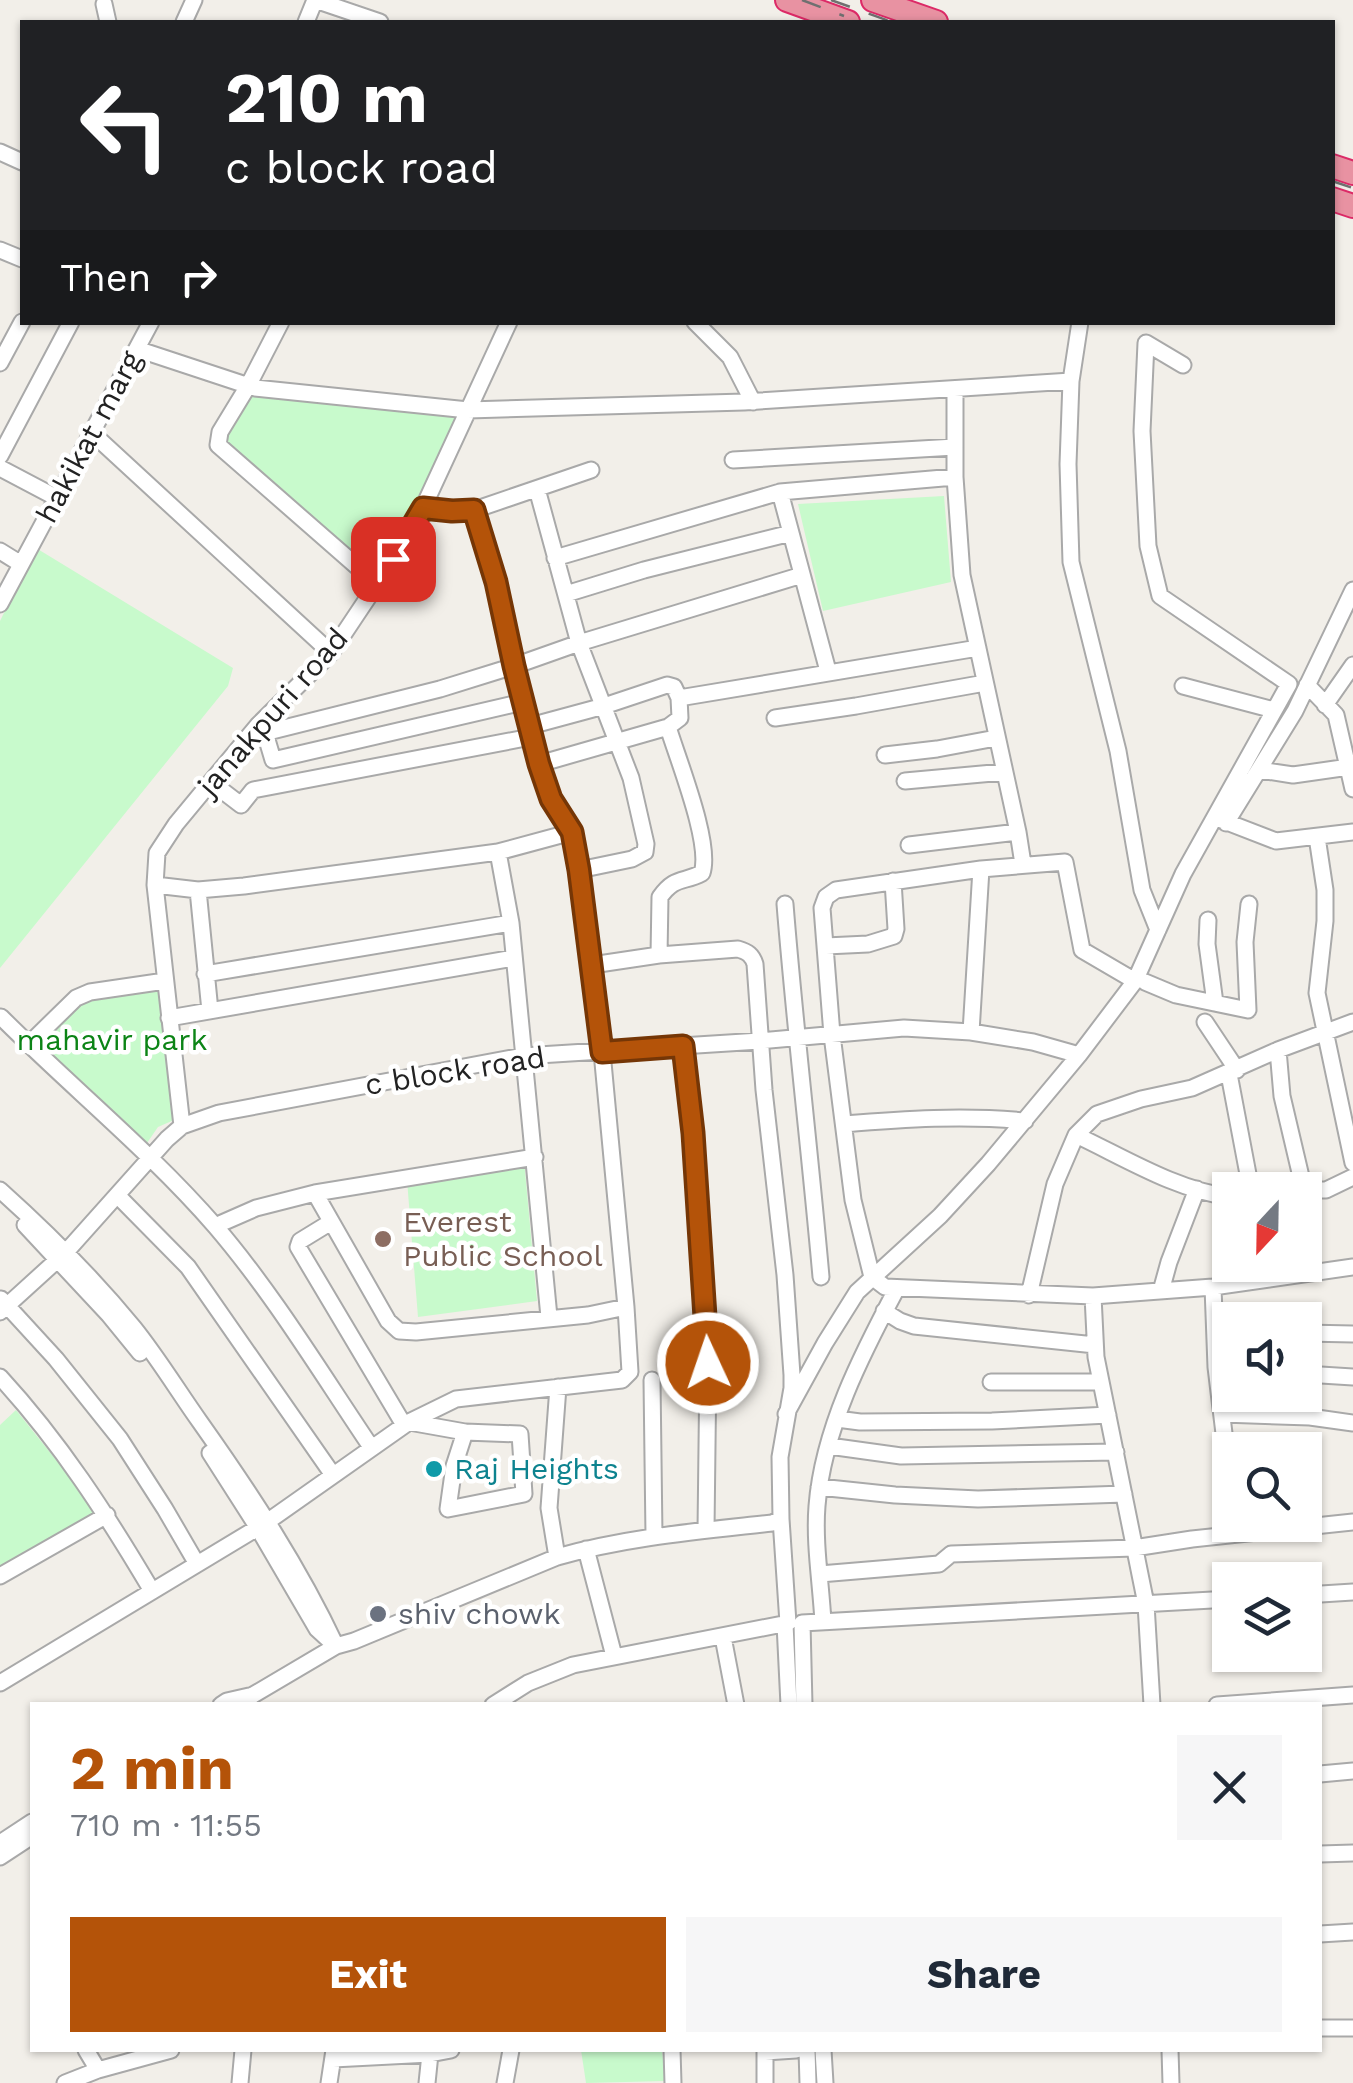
<!DOCTYPE html>
<html lang="en">
<head>
<meta charset="utf-8">
<style>
	body { margin:0; font-family:"Work Sans",sans-serif; background:#f6f6f7; color:#1f2937; height:100vh; display:flex; flex-direction:column; font-size:38px; white-space:nowrap }
	* { box-sizing:border-box; margin:0 }
	p { font-size:32px; color:#747a83 }
	.icon { flex:none; width:55px; height:55px; fill:none; stroke:currentColor; stroke-width:2; stroke-linecap:round; stroke-linejoin:round }
	.map { position:relative; flex:1; overflow:hidden }
	.sheet { position:absolute; left:30px; top:1702px; width:1292px; height:350px; display:flex; flex-direction:column; background:#fff; border-radius:0px; box-shadow:0 2px 8px #0004 }
	.sheet>* { flex:none }
	.banner { position:absolute; left:20px; top:20px; width:1315px; height:305px; border-radius:0px; box-shadow:0 2px 8px #0004; background:#202124; color:#fff; overflow:hidden }
	.needle { width:65px; rotate:202deg }
	.fabs { position:absolute; left:1212px; top:1172px; display:grid; gap:20px }
	.fabs a { display:grid; place-items:center; width:110px; height:110px; border-radius:0px; background:#fff; box-shadow:0 2px 8px #0004; font-size:50px }
	.pin { position:absolute; display:grid; place-items:center; width:85px; height:85px; color:#fff; margin:-42px; border-radius:20px; box-shadow:0 5px 15px #0006 }
	.me { position:absolute; width:110px; margin:-55px; rotate:357deg; stroke-linejoin:round; filter:drop-shadow(0 0 8px #0008) }
	.turn { display:flex; align-items:center; gap:35px; height:210px; padding:0 40px; font-size:45px }
	.turn .icon { width:130px; height:130px; stroke-width:2.5 }
	.turn b { display:block; font-size:70px; line-height:85px }
	.then { display:flex; align-items:center; height:95px; padding:0 40px; background:#0003; gap:20px; font-size:38px }
	.round { display:grid; place-items:center; flex:none; width:105px; height:105px; border-radius:0px; background:#f6f6f7 }
	.head { display:flex; align-items:center; justify-content:space-between; height:170px; padding:0 40px }
	h1 { font-size:60px; font-weight:700; line-height:75px; color:#b45309 }
	.button { display:flex; gap:20px; margin-top:auto; padding:20px 40px }
	.button a { flex:1; height:115px; border-radius:0px; background:#b45309; color:#fff; font-size:40px; font-weight:700; line-height:115px; text-align:center }
	.button a+a { background:#f6f6f7; color:#1f2937 }
	.map>svg:first-child { display:block }
	.park { fill:#c8facc }
	.lines { fill:none; stroke-linecap:round; stroke-linejoin:round }
	.minor-casing { stroke:#a9a9a9; stroke-width:19 }
	.highway-casing { stroke:#dc2a67; stroke-width:26 }
	.minor { stroke:#fff; stroke-width:15 }
	.highway { stroke:#e892a2; stroke-width:22 }
	.rail { stroke:#707070; stroke-width:2.5; stroke-dasharray:20 20; stroke-linecap:butt }
	.route-casing { stroke:#753606; stroke-width:25 }
	.route { stroke:#b45309; stroke-width:18 }
	.education-dot { fill:#8d6e63; stroke:#fff; stroke-width:4 }
	.culture-dot { fill:#0f9aa8; stroke:#fff; stroke-width:4 }
	.worship-dot { fill:#6b7280; stroke:#fff; stroke-width:4 }
	.labels { text-anchor:middle; stroke-width:9; stroke-linejoin:round; paint-order:stroke }
	.street-label { font-size:30px; fill:#222; stroke:#fff }
	.park-label { font-size:30px; fill:#0c8416; stroke:#fff }
	.education-label { font-size:30px; fill:#785e54; stroke:#fff; text-anchor:start }
	.culture-label { font-size:30px; fill:#0d838f; stroke:#fff; text-anchor:start }
	.worship-label { font-size:30px; fill:#5b616d; stroke:#fff; text-anchor:start }
</style>
</head>
<body>
<div class="map">
<svg width="1353" height="2083" viewBox="0 0 1353 2083">
	<rect width="100%" height="100%" fill="#f2efe9"/>
	<!-- park -->
	<path class="park" d="M 255,388 L 468,410 L 377,584 L 218,445 Z
		M 944,496 L 951,582 L 823,611 L 798,504 Z
		M 36,548 L 233,668 L 228,686 L 0,968 L 0,621 Z
		M 160,981 L 170,1094 L 174,1120 L 158,1127 L 147,1143 L 36,1041 L 82,991 Z
		M 524,1160 L 537,1301 L 418,1317 L 407,1180 Z
		M 16,1410 L 97,1511 L 0,1569 L 0,1425 Z
		M 581,2050 L 662,2050 L 665,2081 L 586,2083 Z"/>
	<g class="lines">
		<!-- minor casing -->
		<g class="minor-casing">
			<path id="minor" d="M 315,0 L 380,22
				M 104,4 L 108,22
				M 184,22 L 194,0
				M 306,22 L 315,0
				M 0,152 L 22,162
				M 0,250 L 22,259
				M 281,322 L 248,386 L 220,432 L 218,445 L 377,584
				M 695,322 L 730,357 L 753,402
				M 137,349 L 255,388 L 468,410 L 744,402 L 1071,381 L 1068,464 L 1071,562 L 1118,751 L 1142,890 L 1158,930
				M 0,363 L 22,322
				M 1071,381 L 1080,322
				M 955,389 L 955,477 L 962,575 L 1018,832 L 1023,864
				M 92,433 L 331,653
				M 0,456 L 71,322
				M 733,460 L 955,447
				M 0,468 L 57,498
				M 537,489 L 579,643 L 631,778 L 646,844 L 645,852 L 632,859 L 579,870
				M 423,508 L 452,511 L 474,510 L 591,470
				M 0,551 L 21,564
				M 555,558 L 780,492
				M 566,594 L 644,570 L 791,533
				M 0,604 L 151,322
				M 828,671 L 780,492 L 955,477
				M 1307,685 L 1336,715 L 1353,789
				M 1183,686 L 1274,710
				M 1325,705 L 1353,665
				M 775,718 L 856,706 L 985,683
				M 530,726 L 604,706 L 667,685 L 674,687 L 679,698 L 978,648
				M 265,733 L 273,760 L 523,702
				M 248,737 L 440,689 L 514,666 L 579,643 L 802,575
				M 885,755 L 937,749 L 996,738
				M 539,764 L 668,727 L 680,718 L 679,698
				M 1260,770 L 1293,775 L 1349,767
				M 905,781 L 1004,772
				M 211,782 L 241,805 L 253,790 L 531,737
				M 1219,819 L 1276,841 L 1353,832
				M 1226,823 L 1295,711 L 1353,590
				M 1317,837 L 1325,890 L 1325,921 L 1317,993 L 1353,1163
				M 909,845 L 1018,832
				M 498,852 L 511,923 L 549,1317
				M 155,885 L 198,890 L 244,886 L 498,852 L 572,832
				M 198,890 L 210,1011
				M 785,904 C 795,1029 810,1152 821,1277
				M 1208,920 L 1207,944 L 1215,1003
				M 826,946 L 868,944 L 894,936 L 896,929 L 893,881
				M 659,955 L 660,897 C 675,876 683,883 702,873 C 712,844 678,760 668,727
				M 205,974 L 511,923
				M 1135,981 L 1082,950 L 1065,862 L 981,869 L 836,890 L 826,897 L 822,908 L 832,1035 L 853,1200 L 872,1277 L 885,1287 L 1093,1296 L 1213,1287 L 1353,1267
				M 1145,982 L 1176,995 L 1248,1010 L 1245,942 L 1249,904
				M 1,1017 C 72,1088 150,1151 216,1227 C 274,1295 321,1373 371,1447
				M 169,1018 L 514,958
				M 1205,1022 L 1237,1070
				M 971,1032 L 981,869
				M 29,1044 L 76,998 L 90,992 L 165,981
				M 683,1046 L 693,1133 L 708,1363 L 706,1530
				M 1278,1050 L 1282,1096 L 1302,1181 L 1299,1190
				M 1229,1074 L 1251,1190
				M 844,1124 C 904,1119 964,1115 1025,1121
				M 182,1126 L 155,885 L 157,853 L 176,824 L 258,725 L 331,653 L 377,584 L 423,508 L 509,322
				M 1076,1135 C 1125,1158 1176,1190 1230,1197
				M 0,1190 C 48,1233 93,1278 134,1328 C 158,1358 178,1391 200,1422 C 251,1494 299,1567 336,1646
				M 1305,1190 L 1326,1190 L 1353,1177
				M 315,1193 L 388,1321 L 399,1331 L 416,1332 L 588,1315 L 626,1307
				M 117,1195 L 188,1267 L 333,1475
				M 331,1222 L 300,1241 L 298,1247 L 404,1425
				M 25,1225 L 109,1315 L 140,1353
				M 215,1226 L 256,1208 L 315,1193 L 535,1157
				M 1213,1287 L 1216,1367 L 1226,1450 L 1228,1535
				M 1161,1291 L 1169,1262 L 1197,1189
				M 1029,1295 L 1055,1184 L 1076,1135 L 1097,1114 L 1141,1099 L 1192,1088 L 1278,1050 L 1353,1022
				M 1093,1296 L 1096,1357 L 1146,1604 L 1152,1705
				M 1,1299 L 56,1359 L 120,1439 L 165,1509 L 197,1564
				M 884,1311 L 900,1321 L 914,1326 L 1095,1345
				M 0,1312 L 66,1252 L 167,1139 L 182,1126 L 219,1113 L 523,1056 L 760,1041 L 904,1028 L 971,1032 L 1033,1042 L 1079,1055
				M 1305,1333 L 1353,1334
				M 1305,1374 L 1353,1377
				M 0,1377 C 60,1442 107,1515 152,1591
				M 652,1380 L 654,1536
				M 991,1382 L 1101,1382
				M 786,1414 L 825,1343 L 857,1292 L 940,1216 L 988,1164 L 1079,1055 L 1135,981 L 1183,874 L 1289,684 L 1160,596 L 1148,546 L 1142,431 L 1146,343 L 1183,365
				M 1222,1414 L 1310,1417 L 1353,1423
				M 837,1419 L 860,1422 L 992,1421 L 1108,1415
				M 409,1422 L 465,1432 L 454,1466 L 448,1509 L 524,1494 L 520,1434 L 465,1432
				M 829,1446 L 901,1456 L 1116,1452
				M 210,1453 L 258,1528 L 317,1629 L 329,1640
				M 819,1487 L 895,1495 L 978,1499 L 1124,1494
				M 586,1549 L 614,1656
				M 557,1557 L 549,1508 L 558,1387
				M 820,1574 L 939,1564 L 951,1554 L 1134,1548 L 1192,1539 L 1353,1522
				M 0,1576 L 107,1515
				M 1305,1595 L 1353,1592
				M 823,1622 C 821,1584 814,1543 817,1506 C 823,1429 862,1354 897,1288
				M 785,1624 L 789,1705
				M 723,1637 L 736,1705
				M 0,1683 L 267,1522 L 409,1422 L 456,1399 L 622,1380 L 630,1372 L 626,1307 L 602,1052 L 579,870 L 572,832 L 551,799 L 539,764 L 514,666 L 496,581 L 474,510
				M 221,1705 L 227,1701 L 249,1696
				M 242,1705 L 253,1695 L 336,1646 L 354,1641 L 557,1557 C 627,1537 700,1531 772,1523 L 781,1519
				M 493,1705 L 528,1683 L 573,1665 L 788,1623 L 781,1519 L 780,1457 L 792,1388 L 792,1375 L 785,1275 L 764,1090 L 755,964 C 752,955 748,952 738,949 L 659,955 L 592,965
				M 804,1705 L 802,1623 L 1230,1599
				M 1217,1705 L 1353,1695
				M 1320,1774 L 1353,1771
				M 0,1843 L 32,1822
				M 1320,1854 L 1353,1853
				M 0,1857 L 32,1836
				M 1320,1934 L 1353,1932
				M 1320,2028 L 1353,2028
				M 86,2050 L 98,2070
				M 672,2050 L 673,2083
				M 765,2050 L 765,2083
				M 807,2050 L 808,2083
				M 823,2050 L 825,2083
				M 1170,2050 L 1171,2083
				M 765,2052 L 796,2050
				M 333,2059 L 430,2054 L 451,2050
				M 65,2083 L 98,2070 L 171,2050
				M 240,2083 L 243,2050
				M 329,2083 L 334,2050
				M 427,2083 L 430,2054
				M 505,2083 L 511,2050"/>
		</g>
		<!-- highway casing -->
		<g class="highway-casing">
			<path id="highway" d="M 787,0 L 848,22
				M 873,0 L 936,22
				M 1332,166 L 1353,173
				M 1332,199 L 1353,206"/>
		</g>
		<!-- minor -->
		<use href="#minor" class="minor"/>
		<!-- highway -->
		<use href="#highway" class="highway"/>
		<!-- rail -->
		<path class="rail" d="M 802,0 L 844,16
			M 831,0 L 892,22
			M 1332,181 L 1353,188"/>
	</g>
	<g class="lines">
		<!-- route casing -->
		<g class="route-casing">
			<path id="route" d="M 393,559 L 423,508 L 452,511 L 474,510 L 496,582 L 514,666 L 539,764 L 551,799 L 572,832 L 579,870 L 602,1052 L 683,1046 L 693,1133 L 708,1363"/>
		</g>
		<!-- route -->
		<use href="#route" class="route"/>
	</g>
	<!-- markers -->
	<circle class="education-dot" cx="383" cy="1239" r="10"/>
	<circle class="culture-dot" cx="434" cy="1469" r="10"/>
	<circle class="worship-dot" cx="378" cy="1614" r="10"/>
	<g class="labels">
		<!-- street labels -->
		<g class="street-label">
			<text transform="translate(89 437) rotate(-62)" y="10">hakikat marg</text>
			<text transform="translate(273 712) rotate(-49)" y="10">janakpuri road</text>
			<text transform="translate(455 1071) rotate(-9)" y="10">c block road</text>
		</g>
		<!-- park labels -->
		<g class="park-label">
			<text x="112" y="1050">mahavir park</text>
		</g>
		<!-- education labels -->
		<g class="education-label">
			<text x="403" y="1232">Everest<tspan x="403" dy="34">Public School</tspan></text>
		</g>
		<!-- culture labels -->
		<g class="culture-label">
			<text x="454" y="1479">Raj Heights</text>
		</g>
		<!-- worship labels -->
		<g class="worship-label">
			<text x="398" y="1624">shiv chowk</text>
		</g>
	</g>
</svg>
<div class="fabs">
<a><svg class="needle" viewBox="-14 -14 28 28"><path d="M0-13l5 13h-10z" fill="#e53935"/><path d="M0 13l5-13h-10z" fill="#747a83"/></svg></a>
<a><svg class="icon" aria-label="sound" viewBox="0 0 24 24"><path d="M4 9h4l5-4v14l-5-4H4zM17 9q2 3 0 6"/></svg></a>
<a><svg class="icon" aria-label="search" viewBox="0 0 24 24"><circle cx="10" cy="10" r="6"/><path d="M15 15l6 6"/></svg></a>
<a><svg class="icon" aria-label="layers" viewBox="0 0 24 24"><path d="M12 4l9 5-9 5-9-5zM3 14l9 5 9-5"/></svg></a>
</div>
<div class="pin" style="left:393px;top:559px;background:#d93025"><svg class="icon" aria-label="arrive" viewBox="0 0 24 24"><path d="M6 21V4h12l-3 4 3 4H6"/></svg></div>
<svg class="me" style="left:708px;top:1363px" viewBox="-20 -20 40 40"><circle r="17" fill="#b45309" stroke="#fff" stroke-width="3"/><path d="M0-11L8 9 0 5-8 9z" fill="#fff"/></svg>
<div class="banner">
<div class="turn"><svg class="icon" aria-label="left" viewBox="0 0 24 24"><path d="M17 20v-9H6M10 6l-5 5 5 5"/></svg><div><b>210 m</b>c block road</div></div>
<div class="then">Then<svg class="icon" aria-label="right" viewBox="0 0 24 24"><path d="M7 20v-9h11M14 6l5 5-5 5"/></svg></div>
</div>
<section class="sheet">
<div class="head"><div><h1>2 min</h1><p>710 m · 11:55</p></div><a class="round"><svg class="icon" aria-label="close" viewBox="0 0 24 24"><path d="M6 6l12 12M18 6L6 18"/></svg></a></div>
<div class="button"><a>Exit</a><a>Share</a></div>
</section>
</div>
</body>
</html>
